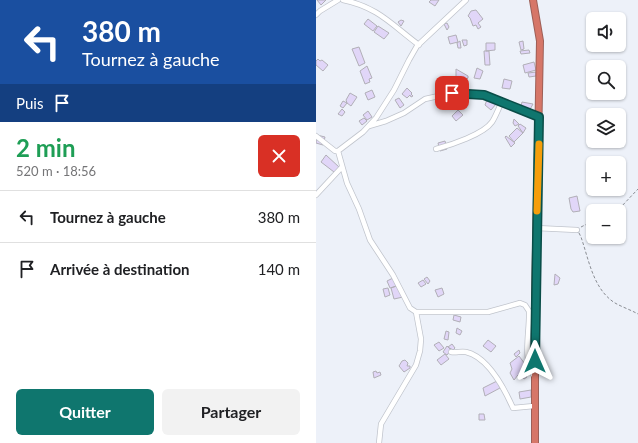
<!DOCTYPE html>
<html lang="fr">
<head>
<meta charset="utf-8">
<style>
	body { margin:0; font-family:Lato,sans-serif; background:#f2f2f2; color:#202124; height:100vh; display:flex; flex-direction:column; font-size:15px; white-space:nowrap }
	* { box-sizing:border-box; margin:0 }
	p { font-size:13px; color:#757577 }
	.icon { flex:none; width:22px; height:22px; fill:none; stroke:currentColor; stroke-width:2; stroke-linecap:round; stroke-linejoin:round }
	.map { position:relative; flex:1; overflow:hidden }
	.sheet { display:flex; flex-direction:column; background:#fff; width:316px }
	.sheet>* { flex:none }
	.guide { background:#1a4fa0; color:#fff; overflow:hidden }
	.controls { position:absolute; left:270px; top:12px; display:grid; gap:8px }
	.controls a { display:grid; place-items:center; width:40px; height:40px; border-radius:6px; background:#fff; box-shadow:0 1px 3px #0004; font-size:20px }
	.pin { position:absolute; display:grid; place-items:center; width:34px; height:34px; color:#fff; margin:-17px; border-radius:8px; box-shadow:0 2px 6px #0006 }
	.me { position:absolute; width:44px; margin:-22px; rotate:0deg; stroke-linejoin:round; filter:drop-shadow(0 0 3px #0008) }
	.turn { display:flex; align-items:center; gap:14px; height:84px; padding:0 16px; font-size:18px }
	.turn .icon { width:52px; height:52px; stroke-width:2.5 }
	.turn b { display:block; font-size:28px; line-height:34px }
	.then { display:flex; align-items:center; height:38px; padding:0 16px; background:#0003; gap:8px; font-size:15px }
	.round { display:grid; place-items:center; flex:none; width:42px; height:42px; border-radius:6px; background:#f2f2f2 }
	.summary { display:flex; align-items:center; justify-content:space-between; height:68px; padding:0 16px }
	h1 { font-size:24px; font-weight:700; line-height:30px; color:#1e9e55 }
	.button { display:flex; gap:8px; margin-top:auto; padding:8px 16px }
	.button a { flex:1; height:46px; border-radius:6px; background:#0f766e; color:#fff; font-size:16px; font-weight:700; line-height:46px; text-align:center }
	.button a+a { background:#f2f2f2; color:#202124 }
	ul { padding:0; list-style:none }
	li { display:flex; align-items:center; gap:12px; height:52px; padding:0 16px; border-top:1px solid #e0e0e0 }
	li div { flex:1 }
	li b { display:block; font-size:15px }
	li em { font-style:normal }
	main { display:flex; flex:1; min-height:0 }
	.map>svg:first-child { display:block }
	.building { fill:#e1d6f8; stroke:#b1afb7 }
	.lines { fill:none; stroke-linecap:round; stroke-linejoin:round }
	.minor-casing { stroke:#c0c4cc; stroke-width:6 }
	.highway-casing { stroke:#9d5f57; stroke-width:8 }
	.path { stroke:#8a8d93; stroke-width:1; stroke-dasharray:3 2; stroke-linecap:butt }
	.minor { stroke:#fff; stroke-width:4.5 }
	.highway { stroke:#d67668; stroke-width:6 }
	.route-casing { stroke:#0a4d48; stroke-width:10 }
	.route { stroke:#0f766e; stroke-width:7 }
	.slow { stroke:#f59e0b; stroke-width:7 }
</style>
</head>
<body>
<main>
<section class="sheet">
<div class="guide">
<div class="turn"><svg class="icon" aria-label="left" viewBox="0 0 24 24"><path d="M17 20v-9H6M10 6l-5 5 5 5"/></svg><div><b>380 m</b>Tournez à gauche</div></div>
<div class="then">Puis<svg class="icon" aria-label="arrive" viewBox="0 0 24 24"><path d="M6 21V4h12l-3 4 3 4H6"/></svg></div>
</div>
<div class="summary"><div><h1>2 min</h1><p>520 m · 18:56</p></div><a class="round" style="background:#d93025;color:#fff"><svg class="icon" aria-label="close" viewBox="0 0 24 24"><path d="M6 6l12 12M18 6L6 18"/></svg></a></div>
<ul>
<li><svg class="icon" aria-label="left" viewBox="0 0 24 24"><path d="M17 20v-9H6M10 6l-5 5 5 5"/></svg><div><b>Tournez à gauche</b></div><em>380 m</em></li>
<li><svg class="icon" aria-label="arrive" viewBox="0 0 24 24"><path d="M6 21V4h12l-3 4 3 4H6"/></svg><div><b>Arrivée à destination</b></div><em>140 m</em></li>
</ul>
<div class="button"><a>Quitter</a><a>Partager</a></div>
</section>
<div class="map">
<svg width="322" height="443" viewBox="0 0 322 443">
	<rect width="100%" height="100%" fill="#edf1f9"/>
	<!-- building -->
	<path class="building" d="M 1,0 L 10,0 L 5,5 Z
		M 115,0 L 123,0 L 119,6 L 113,2 Z
		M 160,10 L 167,19 L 162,23 L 165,27 L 162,29 L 160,25 L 157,26 L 154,18 L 152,16 L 155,11 Z
		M 52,19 L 61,26 L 57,31 L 48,24 Z
		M 85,20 L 88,21 L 85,26 L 82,22 Z
		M 131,23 L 133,27 L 131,30 L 128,24 Z
		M 62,26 L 73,33 L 68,39 L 58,32 Z
		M 140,35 L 142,42 L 134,44 L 132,37 Z
		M 146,40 L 151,40 L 151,45 L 148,46 Z
		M 144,41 L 145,48 L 142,48 L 141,43 Z
		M 207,41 L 208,49 L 205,50 L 203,42 Z
		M 170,43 L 179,43 L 179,50 L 170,51 Z
		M 43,47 L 49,63 L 43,66 L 36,49 Z
		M 213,50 L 214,53 L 205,54 L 204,51 Z
		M 168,51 L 173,51 L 174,65 L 169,65 Z
		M 2,59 L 4,61 L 6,60 L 12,65 L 7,71 L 0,65 L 0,61 Z
		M 218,62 L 220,70 L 209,73 L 207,65 Z
		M 51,66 L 56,78 L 53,79 L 54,82 L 49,84 L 44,71 Z
		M 161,68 L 167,71 L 164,79 L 158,78 Z
		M 140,69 L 152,76 L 152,78 L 149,80 L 146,80 L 140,77 Z
		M 220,72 L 220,76 L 213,77 L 212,73 Z
		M 125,77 L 130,80 L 124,87 L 120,83 Z
		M 188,79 L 196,81 L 194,89 L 186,88 Z
		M 91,88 L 96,93 L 95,94 L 97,96 L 95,97 L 94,95 L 91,98 L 86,94 Z
		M 56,90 L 59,97 L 52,100 L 49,93 Z
		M 128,90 L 133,97 L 129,100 L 123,94 Z
		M 139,92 L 144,98 L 141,103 L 135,99 Z
		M 34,93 L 41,97 L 35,106 L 31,103 L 30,100 Z
		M 172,97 L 180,104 L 175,110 L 169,105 Z
		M 83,98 L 88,105 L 84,108 L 79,100 Z
		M 27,101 L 31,103 L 27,108 L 24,106 Z
		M 206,102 L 217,104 L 212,113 L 199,110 L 200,105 L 205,106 Z
		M 26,109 L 29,112 L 26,116 L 22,114 Z
		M 142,110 L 147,115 L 140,121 L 136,116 Z
		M 52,111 L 56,117 L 51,120 L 47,115 Z
		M 48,118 L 51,121 L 46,125 L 43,121 Z
		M 198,119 L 203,124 L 199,126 L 197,123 Z
		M 204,124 L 210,128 L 207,133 L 202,126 Z
		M 201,128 L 207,133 L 198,142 L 193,136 Z
		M 1,135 L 9,137 L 7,145 L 0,143 Z
		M 190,136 L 199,143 L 195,147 L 189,137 Z
		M 129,141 L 131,149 L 124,151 L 122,143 Z
		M 10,155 L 23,167 L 18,172 L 5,162 Z
		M 261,196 L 264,211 L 257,212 L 255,209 L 253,198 Z
		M 239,274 L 244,278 L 242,284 L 238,285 Z
		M 111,277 L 114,281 L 112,284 L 108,279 Z
		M 77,278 L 80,286 L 74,288 L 71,281 Z
		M 107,280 L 110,284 L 105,287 L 102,283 Z
		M 84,285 L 87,297 L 78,299 L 75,288 Z
		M 72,288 L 74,295 L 69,297 L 67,289 Z
		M 126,288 L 128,294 L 122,297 L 119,290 Z
		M 138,315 L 145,317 L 144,322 L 137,320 Z
		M 141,328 L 146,331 L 144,335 L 140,333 Z
		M 130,331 L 133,332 L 132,340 L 128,339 Z
		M 172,340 L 180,346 L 175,352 L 167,346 Z
		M 123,342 L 128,348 L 123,351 L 118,345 Z
		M 136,344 L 139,348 L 137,350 L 132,347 Z
		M 131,346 L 135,350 L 131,355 L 127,352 Z
		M 203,350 L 204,353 L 200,357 L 198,354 Z
		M 129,354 L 133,359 L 125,365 L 121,360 Z
		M 203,356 L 212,368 L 207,372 L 211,377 L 208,379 L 205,375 L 203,376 L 202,375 L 198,380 L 194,373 L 196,369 L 194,363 Z
		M 89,360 L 92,363 L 91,366 L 94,366 L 94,368 L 88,372 L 83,366 L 86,361 Z
		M 60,371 L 61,373 L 64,372 L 65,375 L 58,378 L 57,372 Z
		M 181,381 L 184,388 L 169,396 L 167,388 Z
		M 215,390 L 215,397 L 204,399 L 203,392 Z
		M 163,414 L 168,414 L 169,420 L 163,420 Z"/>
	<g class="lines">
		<!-- minor casing -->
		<g class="minor-casing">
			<path id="minor" d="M 27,0 C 62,7 76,25 103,45
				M 0,15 L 4,11 L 22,0
				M 53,126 L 70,121 L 88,113 L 109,99 L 136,93 L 168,95 L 223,117
				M 0,136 L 19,151 L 22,151 L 47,132 L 60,118 L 78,90 L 93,60 L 101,46 L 150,0
				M 120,149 C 135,145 168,134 176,122 C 180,116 182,109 186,102
				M 22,151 L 31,183 L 43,209 L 54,240 L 77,275 L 94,308 L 100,312 L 105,339 L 104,351 L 100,365 L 65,424 L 63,443
				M 0,195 L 26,167
				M 220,228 L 261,230
				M 100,312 L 172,312 L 204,303 L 209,305 L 213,311 C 214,332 206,358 218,376
				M 135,352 C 140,353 145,351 150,352 C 172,357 189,390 197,408 L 218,406"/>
		</g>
		<!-- highway casing -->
		<g class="highway-casing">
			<path id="highway" d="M 217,0 L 224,41 L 219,301 L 219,443"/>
		</g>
		<!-- path -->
		<path class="path" d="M 299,211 L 304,208 L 322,189
			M 265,227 L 277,221
			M 263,233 L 265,237 C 273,260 277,289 299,303 C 306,307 315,310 322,314"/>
		<!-- minor -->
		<use href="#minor" class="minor"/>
		<!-- highway -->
		<use href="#highway" class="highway"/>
	</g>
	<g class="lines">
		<!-- route casing -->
		<g class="route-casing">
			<path id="route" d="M 136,93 L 168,95 L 223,117 L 219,361"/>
		</g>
		<!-- route -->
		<use href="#route" class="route"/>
		<!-- slow -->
		<path class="slow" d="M 221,211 L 223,144"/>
	</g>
</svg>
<div class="controls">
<a><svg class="icon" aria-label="sound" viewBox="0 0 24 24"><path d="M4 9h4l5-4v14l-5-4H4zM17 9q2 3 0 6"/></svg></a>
<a><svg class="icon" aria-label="search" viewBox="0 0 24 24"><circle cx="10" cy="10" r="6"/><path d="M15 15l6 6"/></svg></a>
<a><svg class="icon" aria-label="layers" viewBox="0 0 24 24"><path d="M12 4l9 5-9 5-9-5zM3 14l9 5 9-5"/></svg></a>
<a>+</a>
<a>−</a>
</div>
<div class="pin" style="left:136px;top:93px;background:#d93025"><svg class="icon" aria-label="arrive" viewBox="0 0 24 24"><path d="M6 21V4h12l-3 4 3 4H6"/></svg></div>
<svg class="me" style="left:219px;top:361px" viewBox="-20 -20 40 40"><path d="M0-17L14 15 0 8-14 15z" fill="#0f766e" stroke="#fff" stroke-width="4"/></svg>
</div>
</main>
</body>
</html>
